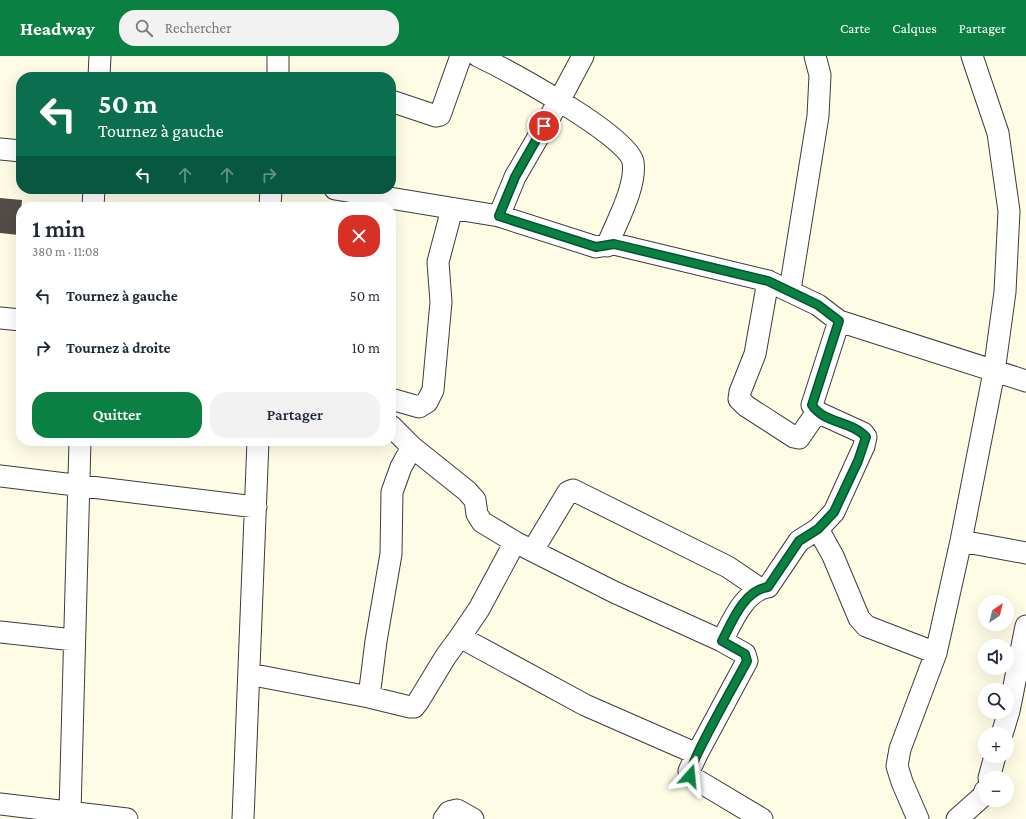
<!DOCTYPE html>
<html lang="fr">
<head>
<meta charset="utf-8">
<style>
	body { margin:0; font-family:"Crimson Pro",serif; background:#f2f2f3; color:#1f2937; height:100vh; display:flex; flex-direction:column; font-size:15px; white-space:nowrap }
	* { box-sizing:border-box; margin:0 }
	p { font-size:13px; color:#747a83 }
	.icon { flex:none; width:22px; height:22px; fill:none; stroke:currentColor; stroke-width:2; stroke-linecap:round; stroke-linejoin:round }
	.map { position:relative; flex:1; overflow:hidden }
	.sheet { position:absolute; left:16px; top:146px; width:380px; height:244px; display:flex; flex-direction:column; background:#fff; border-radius:16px; box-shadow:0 4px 16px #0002 }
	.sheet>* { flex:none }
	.banner { position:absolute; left:16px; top:16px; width:380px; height:122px; border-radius:16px; box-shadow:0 4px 16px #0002; background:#0b6e4f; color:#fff; overflow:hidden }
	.needle { width:26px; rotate:35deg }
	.fabs { position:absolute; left:978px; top:539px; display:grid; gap:8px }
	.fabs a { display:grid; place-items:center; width:36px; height:36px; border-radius:50%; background:#fff; box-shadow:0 4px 16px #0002; font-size:20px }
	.pin { position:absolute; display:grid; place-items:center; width:34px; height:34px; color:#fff; margin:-17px; border:2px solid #fff; border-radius:50%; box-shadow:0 1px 4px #0007 }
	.me { position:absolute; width:44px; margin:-22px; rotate:18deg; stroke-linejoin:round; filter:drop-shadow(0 0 3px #0008) }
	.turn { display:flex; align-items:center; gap:14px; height:84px; padding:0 16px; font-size:18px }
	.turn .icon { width:52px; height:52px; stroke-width:2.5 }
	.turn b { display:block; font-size:28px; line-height:34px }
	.lanes { display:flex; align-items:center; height:38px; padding:0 16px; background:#0003; justify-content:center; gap:20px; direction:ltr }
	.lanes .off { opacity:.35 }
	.round { display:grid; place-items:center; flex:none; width:42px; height:42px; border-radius:16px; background:#f2f2f3 }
	.overview { display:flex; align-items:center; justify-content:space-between; height:68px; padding:0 16px }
	h1 { font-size:24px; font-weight:600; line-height:30px }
	.action { display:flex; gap:8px; margin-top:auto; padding:8px 16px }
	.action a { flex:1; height:46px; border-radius:16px; background:#0b8043; color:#fff; font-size:16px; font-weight:600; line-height:46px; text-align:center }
	.action a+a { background:#f2f2f3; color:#1f2937 }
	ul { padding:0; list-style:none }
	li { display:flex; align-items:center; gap:12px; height:52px; padding:0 16px }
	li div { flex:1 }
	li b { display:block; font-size:15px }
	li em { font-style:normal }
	header { display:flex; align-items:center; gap:24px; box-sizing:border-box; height:56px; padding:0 20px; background:#0b8043; color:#fff }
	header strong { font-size:19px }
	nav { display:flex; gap:22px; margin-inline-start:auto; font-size:14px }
	.search { width:280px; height:36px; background:#f2f2f3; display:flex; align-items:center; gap:10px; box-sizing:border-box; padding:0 14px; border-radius:16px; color:#747a83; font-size:15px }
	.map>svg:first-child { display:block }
	.building { fill:#524c46 }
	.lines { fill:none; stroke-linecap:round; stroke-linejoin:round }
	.minor-casing { stroke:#3c3c3c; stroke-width:23 }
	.minor { stroke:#fff; stroke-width:21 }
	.route-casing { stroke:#07532c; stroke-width:10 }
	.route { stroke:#0b8043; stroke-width:7 }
</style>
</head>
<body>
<header>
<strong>Headway</strong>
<div class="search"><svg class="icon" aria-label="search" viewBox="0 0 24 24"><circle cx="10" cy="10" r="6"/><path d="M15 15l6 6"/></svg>Rechercher</div>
<nav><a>Carte</a><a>Calques</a><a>Partager</a></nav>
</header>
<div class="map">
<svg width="1026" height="763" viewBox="0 0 1026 763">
	<rect width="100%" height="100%" fill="#fffce6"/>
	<!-- building -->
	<path class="building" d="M 0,142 L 22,144 L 19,179 L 0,177 Z"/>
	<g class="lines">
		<!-- minor casing -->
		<g class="minor-casing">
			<path id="minor" d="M 478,0 C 505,13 628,79 633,106 C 637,130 616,167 607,190
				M 99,21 L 100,0
				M 278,21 L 278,0
				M 391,45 L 436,60 L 440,59 L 461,0
				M 0,93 L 21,95
				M 335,133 L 499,160 L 596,191 L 614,188 L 768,225 L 818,249 L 839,265 L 1026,325
				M 93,151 L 94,133
				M 270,151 L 271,133
				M 499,160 L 515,121 L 559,45 L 583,0
				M 768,225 L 755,298 L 740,336 L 739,343 L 746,350 L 794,381 L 799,382 L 817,356
				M 790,234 L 818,60 L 820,19 L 815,0
				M 0,262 L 21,264
				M 391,343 L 419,351 L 427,346 L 433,334 L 441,246 L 438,206 L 452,153
				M 391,370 L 412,391 L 467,435 L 475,444 L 477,458 L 482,466 L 515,486 L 479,553 L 460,581 L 585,649 L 697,698 L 689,715 L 690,720 L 762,763
				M 0,420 L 256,451
				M 818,473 L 833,500 L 859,562 L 866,570 L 936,597
				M 961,485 L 1026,497
				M 515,486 L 614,536 L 722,585 L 745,598 L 747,605 L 697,698
				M 533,494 L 568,436 L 573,434 L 728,511 L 759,532
				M 0,576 L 74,584
				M 722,585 C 732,566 744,535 768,531 L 799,485 L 818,473 L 834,456 L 864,390 L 866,381 L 863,377 L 817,356 L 812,349 L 839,265
				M 249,618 L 369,641 L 410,651 L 414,651 L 418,646 L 446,600 L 460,581
				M 369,641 L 376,585 L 391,498 L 392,436 L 401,411 L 412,391
				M 1002,678 L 1009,655 L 1026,570
				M 989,722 L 995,700
				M 0,748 L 127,763
				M 70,756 L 80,385
				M 243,763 L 258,385
				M 444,763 L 449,756 L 457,754 L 473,763
				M 918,763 L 902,726 L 897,710 L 900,693 L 936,597 L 961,485 L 994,316 L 1005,236 L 1009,155 L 998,77 L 972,0
				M 957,763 L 983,740 L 985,735"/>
		</g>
		<!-- minor -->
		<use href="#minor" class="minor"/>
	</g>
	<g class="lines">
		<!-- route casing -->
		<g class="route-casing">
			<path id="route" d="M 544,70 L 515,121 L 499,160 L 596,191 L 614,188 L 768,225 L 818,249 L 839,265 L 812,349 C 823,367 852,365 866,381 L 858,405 L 834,456 L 818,473 L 799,485 L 768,531 C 744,534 732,566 722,585 L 745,598 L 747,605 C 739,621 687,710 690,720"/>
		</g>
		<!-- route -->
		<use href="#route" class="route"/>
	</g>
</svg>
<div class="fabs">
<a><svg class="needle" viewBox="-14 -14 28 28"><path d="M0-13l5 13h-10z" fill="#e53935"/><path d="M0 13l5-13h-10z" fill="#747a83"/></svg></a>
<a><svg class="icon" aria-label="sound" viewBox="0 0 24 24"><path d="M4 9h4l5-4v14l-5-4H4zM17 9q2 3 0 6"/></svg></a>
<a><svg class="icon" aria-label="search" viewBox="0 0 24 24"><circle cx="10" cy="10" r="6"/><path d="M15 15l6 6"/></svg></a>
<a>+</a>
<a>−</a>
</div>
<div class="pin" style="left:544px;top:70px;background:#d93025"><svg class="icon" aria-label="arrive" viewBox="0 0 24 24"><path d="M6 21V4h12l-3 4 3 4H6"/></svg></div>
<svg class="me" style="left:690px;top:720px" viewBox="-20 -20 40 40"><path d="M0-17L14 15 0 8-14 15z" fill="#0b8043" stroke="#fff" stroke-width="4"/></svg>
<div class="banner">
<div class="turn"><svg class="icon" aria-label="left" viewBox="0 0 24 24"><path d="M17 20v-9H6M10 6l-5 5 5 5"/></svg><div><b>50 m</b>Tournez à gauche</div></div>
<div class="lanes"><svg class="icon" aria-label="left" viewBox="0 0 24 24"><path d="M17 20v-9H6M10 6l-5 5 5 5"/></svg><svg class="icon off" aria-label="ahead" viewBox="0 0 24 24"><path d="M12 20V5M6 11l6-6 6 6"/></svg><svg class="icon off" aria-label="ahead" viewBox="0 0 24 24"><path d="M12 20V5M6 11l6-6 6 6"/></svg><svg class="icon off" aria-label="right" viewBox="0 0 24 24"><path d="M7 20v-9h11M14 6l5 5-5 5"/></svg></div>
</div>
<section class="sheet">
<div class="overview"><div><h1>1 min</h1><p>380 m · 11:08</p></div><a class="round" style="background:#d93025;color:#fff"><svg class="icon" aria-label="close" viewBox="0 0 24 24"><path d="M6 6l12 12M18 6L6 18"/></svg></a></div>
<ul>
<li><svg class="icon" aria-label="left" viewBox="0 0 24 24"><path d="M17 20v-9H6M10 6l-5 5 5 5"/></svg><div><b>Tournez à gauche</b></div><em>50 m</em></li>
<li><svg class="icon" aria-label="right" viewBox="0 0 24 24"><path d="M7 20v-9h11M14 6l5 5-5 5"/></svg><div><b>Tournez à droite</b></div><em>10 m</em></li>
</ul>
<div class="action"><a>Quitter</a><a>Partager</a></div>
</section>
</div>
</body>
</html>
